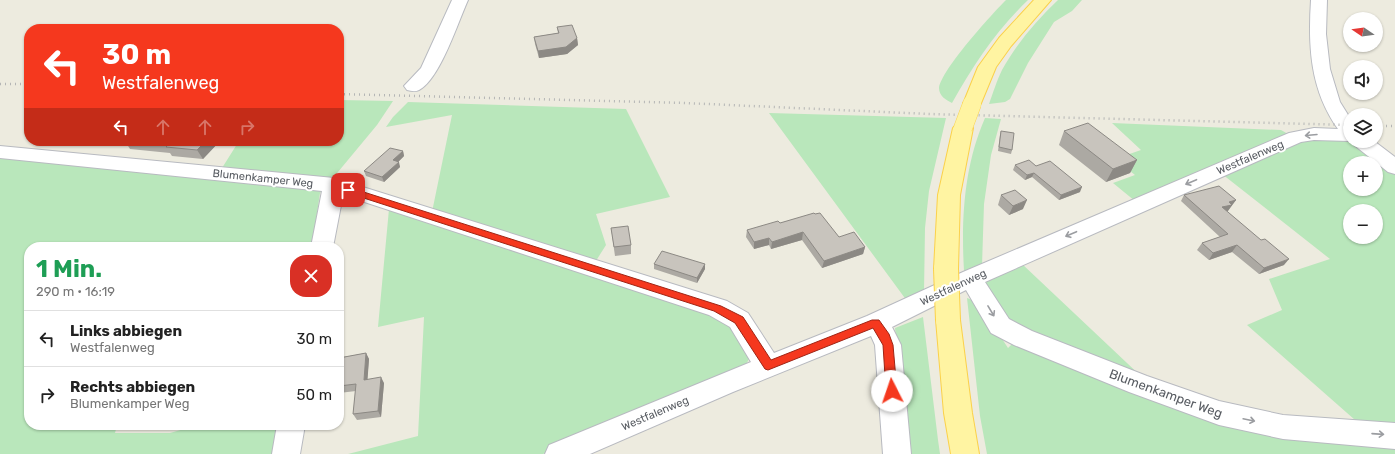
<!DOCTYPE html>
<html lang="de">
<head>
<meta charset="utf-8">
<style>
	body { margin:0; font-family:Rubik,sans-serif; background:#f6f6f6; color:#222; height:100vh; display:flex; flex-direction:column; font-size:15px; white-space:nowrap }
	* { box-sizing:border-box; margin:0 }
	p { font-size:13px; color:#767676 }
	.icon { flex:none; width:22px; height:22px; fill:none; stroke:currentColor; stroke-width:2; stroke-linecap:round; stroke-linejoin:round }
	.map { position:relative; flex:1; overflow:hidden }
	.drawer { position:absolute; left:24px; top:242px; width:320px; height:188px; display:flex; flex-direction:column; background:#fff; border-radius:16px; box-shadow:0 1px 3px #0004 }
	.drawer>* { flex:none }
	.banner { position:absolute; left:24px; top:24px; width:320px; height:122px; border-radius:16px; box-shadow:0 1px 3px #0004; background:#f5381e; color:#fff; overflow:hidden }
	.needle { width:26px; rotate:283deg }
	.fabs { position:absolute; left:1343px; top:12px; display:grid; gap:8px }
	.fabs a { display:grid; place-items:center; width:40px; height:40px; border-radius:50%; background:#fff; box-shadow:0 1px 3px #0004; font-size:20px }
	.pin { position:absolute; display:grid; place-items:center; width:34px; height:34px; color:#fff; margin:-17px; border-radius:8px; box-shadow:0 2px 6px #0006 }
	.me { position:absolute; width:44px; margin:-22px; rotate:356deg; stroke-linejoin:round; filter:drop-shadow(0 0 3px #0008) }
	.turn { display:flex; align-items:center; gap:14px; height:84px; padding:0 12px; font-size:18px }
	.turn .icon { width:52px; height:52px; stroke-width:2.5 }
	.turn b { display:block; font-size:28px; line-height:34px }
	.lanes { display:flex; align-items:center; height:38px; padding:0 12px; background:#0003; justify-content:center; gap:20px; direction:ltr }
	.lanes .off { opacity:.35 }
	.round { display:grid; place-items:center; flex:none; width:42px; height:42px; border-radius:16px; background:#f6f6f6 }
	.headline { display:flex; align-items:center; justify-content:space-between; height:68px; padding:0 12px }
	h1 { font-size:24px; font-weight:700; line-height:30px; color:#1e9e55 }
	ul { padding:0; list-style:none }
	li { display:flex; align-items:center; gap:12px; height:56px; padding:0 12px; border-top:1px solid #e0e0e0 }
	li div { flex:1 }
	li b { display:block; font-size:15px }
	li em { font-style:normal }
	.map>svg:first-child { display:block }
	.green { fill:#b9e7bb; fill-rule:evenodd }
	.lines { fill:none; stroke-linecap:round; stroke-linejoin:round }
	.minor-casing { stroke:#b8bac0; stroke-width:2 }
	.major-casing { stroke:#fbd14a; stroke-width:2 }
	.minor { fill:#fff; fill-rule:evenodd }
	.major { fill:#fff4a2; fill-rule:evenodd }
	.rail { stroke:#b4b5b5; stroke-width:2.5; stroke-dasharray:1 4; stroke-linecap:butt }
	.major-bridge-far1-casing { stroke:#fbd14a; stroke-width:19; stroke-linecap:butt }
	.major-bridge-casing { stroke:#fbd14a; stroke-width:26; stroke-linecap:butt }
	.major-bridge-far1 { stroke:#fff4a2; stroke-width:18 }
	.major-bridge { stroke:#fff4a2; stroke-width:24 }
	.wall { fill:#aca9a3 }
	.shaded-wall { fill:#8c8984 }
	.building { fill:#c8c4bd; stroke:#8c8984 }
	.oneway { stroke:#9b9da1 }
	.route { fill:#f5381e; stroke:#9f2414 }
	.labels { text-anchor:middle; stroke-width:4; stroke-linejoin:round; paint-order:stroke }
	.street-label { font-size:11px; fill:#585c62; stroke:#fff }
	.near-street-label { font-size:13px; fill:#585c62; stroke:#fff }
</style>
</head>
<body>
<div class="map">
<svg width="1395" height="454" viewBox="0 0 1395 454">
	<rect width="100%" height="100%" fill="#edebdf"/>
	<!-- green -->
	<path class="green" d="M 1006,0 L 1028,0 C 995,32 975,63 952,103 C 946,100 939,96 939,88 C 942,69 991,15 1006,0 Z
		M 1058,0 L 1082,0 L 1072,11 L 1054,22 L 1028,63 L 1010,99 L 1005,102 L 989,104 C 993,93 997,80 1002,70 C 1017,43 1036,21 1058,0 Z
		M 339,100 L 393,101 L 377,125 L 333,178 L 222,168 L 239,141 L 339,141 Z
		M 408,102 L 626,109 L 670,197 L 596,214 L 606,245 L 594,264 L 432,212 L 452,115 L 386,127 L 393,117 Z
		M 769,113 L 946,118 L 929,191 L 925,228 L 924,293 L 907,301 Z
		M 985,118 L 1001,119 L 991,155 L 984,204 L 982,266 L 964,271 C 961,219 964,166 985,118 Z
		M 1112,123 L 1281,130 L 1288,134 L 1135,201 L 1113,183 L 1135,175 L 1115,159 L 1141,150 Z
		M 1311,139 L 1339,140 L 1354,143 L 1395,172 L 1395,430 L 1363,427 L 1247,325 L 1282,310 L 1269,279 L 1330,259 L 1222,174 L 1288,145 ZM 1350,163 L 1376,163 L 1376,189 L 1350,189 ZM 1350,211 L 1376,211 L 1376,237 L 1350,237 Z
		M 0,157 L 324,188 L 320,193 L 312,247 L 29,247 L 29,425 L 117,425 L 115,433 L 170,433 L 198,425 L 280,425 L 275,454 L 0,454 Z
		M 389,209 L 731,320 L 750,356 C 748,364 742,368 736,373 L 543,454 L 348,454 L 418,436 L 424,317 L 378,327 Z
		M 1021,263 L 1145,380 L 1018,331 L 980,280 Z
		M 967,298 L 978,302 L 1008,348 L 1015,341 L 1136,388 L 1395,442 L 1395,454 L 987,454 L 980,416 Z
		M 923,317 L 938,440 L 940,454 L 908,454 L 895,328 Z"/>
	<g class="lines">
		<!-- minor casing -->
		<g class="minor-casing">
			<path id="minor" d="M 452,0 L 468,0 C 458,22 440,79 419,90 C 415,92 411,91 407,90 L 404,86 L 421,68 Z
				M 1311,0 L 1327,0 L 1326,34 L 1330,69 L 1340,102 L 1350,118 L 1350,141 L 1314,140 L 1301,142 L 985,282 L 1009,319 L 1032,331 L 1147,376 L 1219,401 L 1283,415 L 1395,423 L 1395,449 L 1283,439 L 1219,425 L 1129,392 L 1014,345 L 991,333 L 966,290 L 892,327 L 901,345 L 911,454 L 883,454 L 875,345 L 871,336 L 733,392 L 590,454 L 545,454 L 549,445 L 751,362 L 730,327 L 709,315 L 343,195 L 333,247 L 311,247 L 322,191 L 0,158 L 0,146 L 334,178 L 727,301 L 748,313 L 774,353 L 867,316 L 963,272 L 1289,133 L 1314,128 L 1338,129 C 1310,90 1308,46 1311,0 Z
				M 1351,141 L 1374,141 L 1395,157 L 1395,174 L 1388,172 L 1354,145 Z
				M 277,425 L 305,425 L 300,454 L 272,454 Z"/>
		</g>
		<!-- major casing -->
		<g class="major-casing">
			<path id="major" d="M 1034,0 L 1051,0 L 1011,46 L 996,67 L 979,108 L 972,110 L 965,108 L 963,104 L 978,67 L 999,38 Z
				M 963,122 L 970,124 L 973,128 L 960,195 L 958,269 L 954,275 L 946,278 L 938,275 L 934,269 L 938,195 L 953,128 L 956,124 Z
				M 948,310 L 957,313 L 960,320 L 972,413 L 979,454 L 951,454 L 944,413 L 936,320 L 939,313 Z"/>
		</g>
		<!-- minor -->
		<use href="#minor" class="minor"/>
		<!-- major -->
		<use href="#major" class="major"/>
		<!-- rail -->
		<path class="rail" d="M 0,84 L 29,84
			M 339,94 L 685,103 L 929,114 L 1350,125
			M 1376,126 L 1395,126"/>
		<!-- major-bridge-far1 casing -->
		<g class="major-bridge-far1-casing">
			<path id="major-bridge-far1" d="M 963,128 L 972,104"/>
		</g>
		<!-- major-bridge casing -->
		<g class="major-bridge-casing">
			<path id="major-bridge" d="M 946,269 L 948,320"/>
		</g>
		<!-- major-bridge-far1 -->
		<use href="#major-bridge-far1" class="major-bridge-far1"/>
		<!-- major-bridge -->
		<use href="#major-bridge" class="major-bridge"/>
	</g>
	<!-- wall -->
	<path class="wall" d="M 557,27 L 577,38 L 578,45 L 567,54 L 539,58 L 535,44 L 534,37 L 558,33 Z
		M 1001,131 L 1012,150 L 1011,154 L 998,151 L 1000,135 Z
		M 1064,131 L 1137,160 L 1130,173 L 1106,182 L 1059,145 Z
		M 125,141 L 220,141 L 203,159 L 172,156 L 170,153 L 130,149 Z
		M 403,151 L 404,156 L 398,162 L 400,167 L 384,182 L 366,176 L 364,171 Z
		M 1015,165 L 1036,166 L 1080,192 L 1059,200 L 1032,177 L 1025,180 L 1013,170 Z
		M 1001,195 L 1023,209 L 1009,215 L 998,205 Z
		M 1184,195 L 1236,200 L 1227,211 L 1284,265 L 1259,274 L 1232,252 L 1209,260 L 1197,250 L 1202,243 L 1220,237 L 1181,201 Z
		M 815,214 L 839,237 L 865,247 L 863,254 L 822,268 L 802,240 L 771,249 L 769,245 L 754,249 L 746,237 L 747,230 L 780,223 Z
		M 611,228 L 631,245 L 631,254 L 615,256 Z
		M 654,264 L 705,264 L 705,269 L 697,283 L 654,269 Z
		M 366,353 L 369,359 L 367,380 L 384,383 L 381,417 L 357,420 L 353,414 L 356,391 L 339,393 L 339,358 Z"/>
	<!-- shaded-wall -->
	<path class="shaded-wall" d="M 577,38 L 578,45 L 567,54 L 539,58 L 538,51 Z
		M 206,141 L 220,141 L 203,159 L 197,150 Z
		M 403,151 L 404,156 L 395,165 L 393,160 Z
		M 1137,160 L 1130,173 L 1106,182 L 1113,169 Z
		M 399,162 L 400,167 L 384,182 L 382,177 Z
		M 1034,173 L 1032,177 L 1025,180 L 1027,175 Z
		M 1082,187 L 1080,192 L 1059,200 L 1061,195 Z
		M 1027,200 L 1023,209 L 1009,215 L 1013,206 Z
		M 1236,200 L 1228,211 L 1218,213 L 1222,207 L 1229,202 Z
		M 803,232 L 802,240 L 771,249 L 772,242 Z
		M 769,238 L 769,245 L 754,249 L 754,242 Z
		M 1237,245 L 1232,252 L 1209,260 L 1213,253 Z
		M 865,247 L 863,254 L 822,268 L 824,261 Z
		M 1289,259 L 1284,265 L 1259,274 L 1264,268 Z
		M 705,264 L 705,269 L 697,283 L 697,278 Z
		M 366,353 L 369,359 L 367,387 L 364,380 Z
		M 381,377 L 384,383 L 381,417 L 378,411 Z
		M 46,425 L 60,425 L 49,428 Z"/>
	<!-- building -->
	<path class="building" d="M 572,25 L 577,38 L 566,47 L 538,51 L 534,37 L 559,33 L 557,27 Z
		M 1088,123 L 1137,160 L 1113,169 L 1064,131 Z
		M 1001,131 L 1014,133 L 1012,150 L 999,147 Z
		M 140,141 L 206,141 L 197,150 L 166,147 L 169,144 Z
		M 390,148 L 403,151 L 393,160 L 399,162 L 382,177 L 364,171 Z
		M 1029,160 L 1036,166 L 1050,161 L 1082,187 L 1061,195 L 1034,173 L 1027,175 L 1015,165 Z
		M 1219,186 L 1236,200 L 1229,202 L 1232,205 L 1222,207 L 1261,240 L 1265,239 L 1289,259 L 1264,268 L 1237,245 L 1213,253 L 1202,243 L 1228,234 L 1184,195 Z
		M 1015,190 L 1027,200 L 1013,206 L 1001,195 Z
		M 814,213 L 815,214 L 820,213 L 839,237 L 854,232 L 865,247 L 824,261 L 803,232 L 772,242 L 769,238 L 754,242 L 747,230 L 778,221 L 780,223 Z
		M 628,226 L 631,245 L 614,247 L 611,228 Z
		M 662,251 L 705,264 L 697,278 L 654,264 Z
		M 366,353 L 364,380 L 381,377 L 378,411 L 353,414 L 356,384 L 339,386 L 339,358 Z"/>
	<!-- one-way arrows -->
	<defs><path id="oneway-shaft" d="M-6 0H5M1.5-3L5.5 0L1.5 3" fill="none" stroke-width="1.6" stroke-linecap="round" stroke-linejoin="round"/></defs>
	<g class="oneway">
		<use href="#oneway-shaft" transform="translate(1311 135) rotate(175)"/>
		<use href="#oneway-shaft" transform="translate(1191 182) rotate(157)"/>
		<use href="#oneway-shaft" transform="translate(1071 234) rotate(157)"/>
		<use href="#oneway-shaft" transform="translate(991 311) rotate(59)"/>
		<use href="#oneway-shaft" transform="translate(1249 420) rotate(12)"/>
		<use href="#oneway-shaft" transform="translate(1378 434) rotate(4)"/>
	</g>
	<!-- route -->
	<path class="route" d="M 348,187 L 721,306 L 743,317 L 771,360 L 872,320 L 879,320 L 889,334 L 893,345 L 897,391 L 895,395 L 892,396 L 888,395 L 886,391 L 883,345 L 873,328 L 768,370 L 765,369 L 735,323 L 714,311 L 345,192 L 344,190 Z"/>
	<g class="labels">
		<!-- street labels -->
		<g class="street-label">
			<text transform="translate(1250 157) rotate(-23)" y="4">Westfalenweg</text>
			<text transform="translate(263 178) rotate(6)" y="4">Blumenkamper Weg</text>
			<text transform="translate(953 287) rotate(-25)" y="4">Westfalenweg</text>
			<text transform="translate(655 413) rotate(-23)" y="4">Westfalenweg</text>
		</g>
		<!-- near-street labels -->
		<g class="near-street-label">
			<text transform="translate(1166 393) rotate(20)" y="5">Blumenkamper Weg</text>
		</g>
	</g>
</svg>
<div class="fabs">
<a><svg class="needle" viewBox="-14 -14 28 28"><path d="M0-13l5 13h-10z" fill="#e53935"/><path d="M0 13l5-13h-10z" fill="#767676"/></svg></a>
<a><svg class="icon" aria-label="sound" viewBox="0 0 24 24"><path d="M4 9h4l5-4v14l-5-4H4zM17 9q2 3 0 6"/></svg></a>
<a><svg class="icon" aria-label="layers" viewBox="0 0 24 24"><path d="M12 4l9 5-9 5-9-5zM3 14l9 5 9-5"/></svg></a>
<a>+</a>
<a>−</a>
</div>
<div class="pin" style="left:348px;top:190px;background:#d93025"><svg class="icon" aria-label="arrive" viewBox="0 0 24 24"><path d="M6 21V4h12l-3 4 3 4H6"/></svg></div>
<svg class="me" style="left:892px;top:391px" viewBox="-20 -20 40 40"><circle r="19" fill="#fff"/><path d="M0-13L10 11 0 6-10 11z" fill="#f5381e"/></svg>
<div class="banner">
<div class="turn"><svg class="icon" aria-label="left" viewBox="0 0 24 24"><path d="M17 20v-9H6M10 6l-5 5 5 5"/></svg><div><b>30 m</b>Westfalenweg</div></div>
<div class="lanes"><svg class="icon" aria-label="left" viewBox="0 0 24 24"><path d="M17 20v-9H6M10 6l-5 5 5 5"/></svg><svg class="icon off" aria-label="ahead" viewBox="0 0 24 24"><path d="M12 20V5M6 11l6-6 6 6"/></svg><svg class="icon off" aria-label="ahead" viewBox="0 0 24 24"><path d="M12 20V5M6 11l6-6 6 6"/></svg><svg class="icon off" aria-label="right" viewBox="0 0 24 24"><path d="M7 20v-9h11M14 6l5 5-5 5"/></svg></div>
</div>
<section class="drawer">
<div class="headline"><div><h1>1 Min.</h1><p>290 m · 16:19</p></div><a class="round" style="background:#d93025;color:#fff"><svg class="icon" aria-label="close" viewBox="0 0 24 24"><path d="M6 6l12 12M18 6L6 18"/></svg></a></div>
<ul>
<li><svg class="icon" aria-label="left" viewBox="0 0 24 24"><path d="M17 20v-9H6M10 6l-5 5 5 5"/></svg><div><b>Links abbiegen</b><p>Westfalenweg</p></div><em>30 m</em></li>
<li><svg class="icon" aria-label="right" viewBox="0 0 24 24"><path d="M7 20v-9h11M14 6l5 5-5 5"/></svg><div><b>Rechts abbiegen</b><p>Blumenkamper Weg</p></div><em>50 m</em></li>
</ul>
</section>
</div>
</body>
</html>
